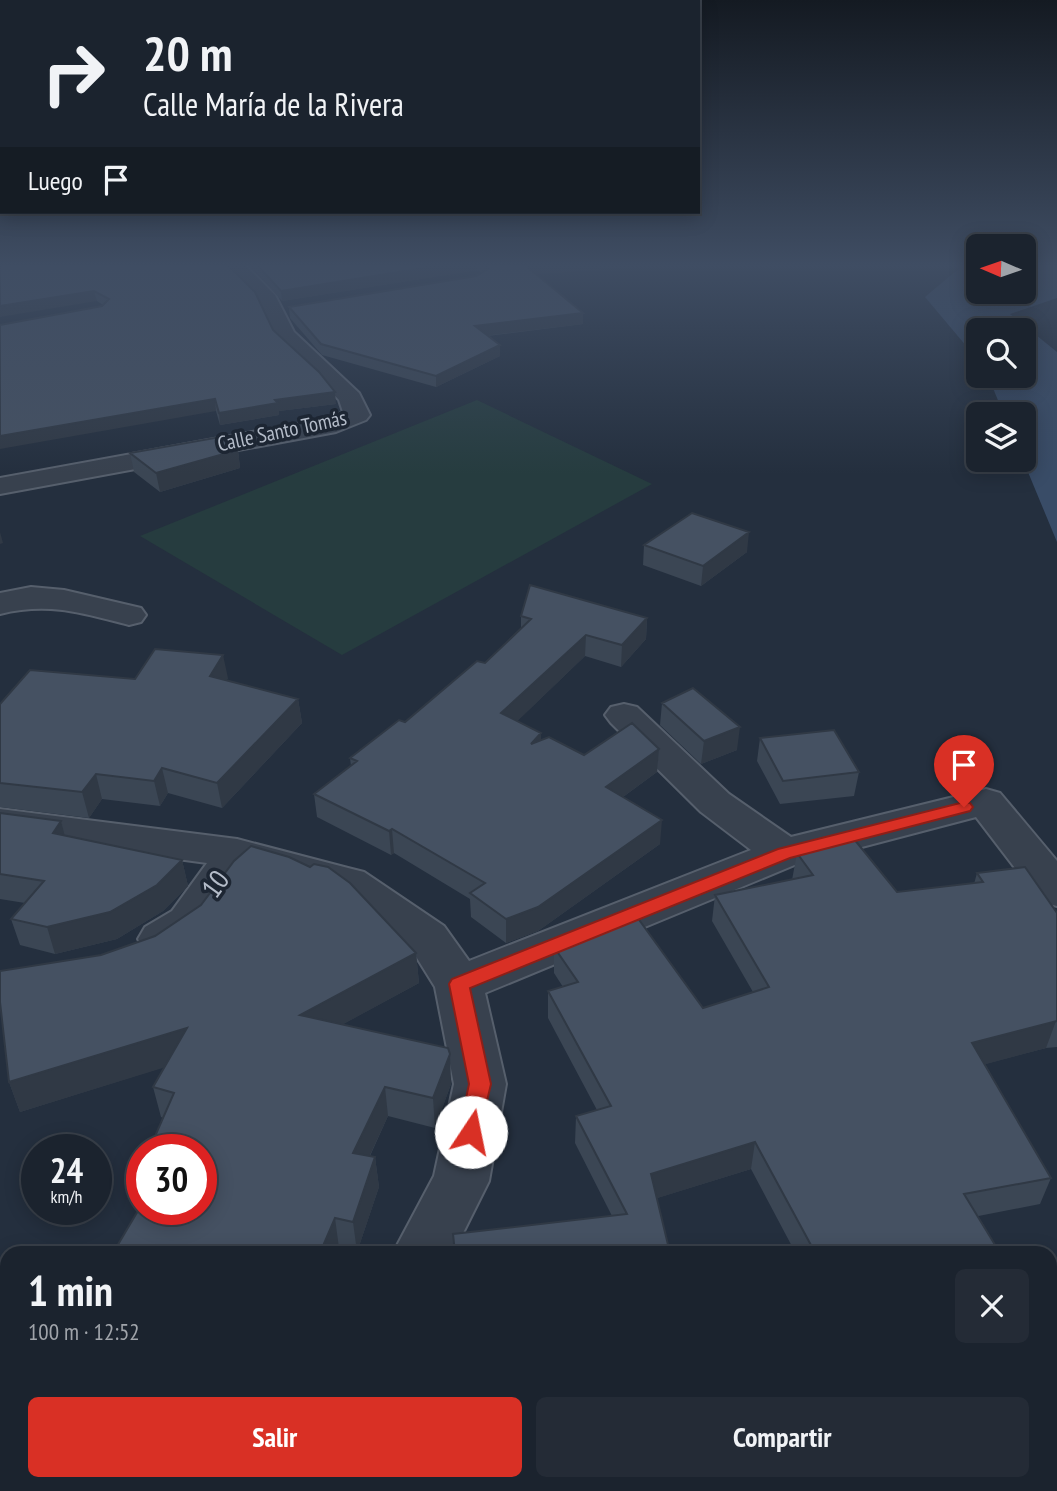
<!DOCTYPE html>
<html lang="es">
<head>
<meta charset="utf-8">
<style>
	body { margin:0; font-family:"PT Sans Narrow",sans-serif; background:#242b36; color:#f1f3f6; height:100vh; display:flex; flex-direction:column; font-size:26px; white-space:nowrap }
	* { box-sizing:border-box; margin:0 }
	p { font-size:23px; color:#a0a4aa }
	.icon { flex:none; width:38px; height:38px; fill:none; stroke:currentColor; stroke-width:2; stroke-linecap:round; stroke-linejoin:round }
	.map { position:relative; flex:1; overflow:hidden }
	.details { position:absolute; left:0px; top:1246px; width:1057px; height:245px; display:flex; flex-direction:column; background:#1b232e; border-radius:21px 21px 0 0; box-shadow:0 4px 18px #0003,0 0 0 2px #39404a }
	.details>* { flex:none }
	.hud { position:absolute; left:0px; top:0px; width:700px; height:214px; box-shadow:0 4px 18px #0003,0 0 0 2px #39404a; background:#1b232e; color:#f1f3f6; overflow:hidden }
	.needle { width:46px; rotate:272deg }
	.controls { position:absolute; left:966px; top:234px; display:grid; gap:14px }
	.controls a { display:grid; place-items:center; width:70px; height:70px; border-radius:10px; background:#1b232e; box-shadow:0 4px 18px #0003,0 0 0 2px #39404a; font-size:35px }
	.speed { position:absolute; left:21px; top:1134px; display:flex; gap:14px; font-size:35px; font-weight:700; text-align:center }
	.speed>* { display:grid; place-content:center; width:91px; height:91px; border-radius:50%; background:#1b232e; box-shadow:0 4px 18px #0003,0 0 0 2px #39404a; line-height:1 }
	.speed small { font-size:18px; font-weight:400 }
	.speed .limit { border:10px solid #d22; background:#fff; color:#111 }
	.pin { position:absolute; display:grid; place-items:center; width:60px; height:60px; color:#fff; margin:-72px -30px; border-radius:50% 50% 50% 0; rotate:-45deg; box-shadow:0 0 7px #0007 }
	.pin .icon { rotate:45deg }
	.me { position:absolute; width:77px; margin:-38px; rotate:11deg; stroke-linejoin:round; filter:drop-shadow(0 0 5px #0008) }
	.turn { display:flex; align-items:center; gap:24px; height:147px; padding:0 28px; font-size:32px }
	.turn .icon { width:91px; height:91px; stroke-width:2.5 }
	.turn b { display:block; font-size:49px; line-height:60px }
	.then { display:flex; align-items:center; height:66px; padding:0 28px; background:#0003; gap:14px; font-size:26px }
	.round { display:grid; place-items:center; flex:none; width:74px; height:74px; border-radius:10px; background:#242b36 }
	.head { display:flex; align-items:center; justify-content:space-between; height:119px; padding:0 28px }
	h1 { font-size:42px; font-weight:600; line-height:52px }
	.button { display:flex; gap:14px; margin-top:auto; padding:14px 28px }
	.button a { flex:1; height:80px; border-radius:10px; background:#d93025; color:#fff; font-size:28px; font-weight:600; line-height:80px; text-align:center }
	.button a+a { background:#242b36; color:#f1f3f6 }
	.map>svg:first-child { display:block }
	.green { fill:#263c3f }
	.water { fill:#394c67 }
	.lines { fill:none; stroke-linecap:round; stroke-linejoin:round }
	.street-casing { stroke:#565f6c; stroke-width:4 }
	.street { fill:#38414e; fill-rule:evenodd }
	.wall { fill:#3b4654 }
	.shaded-wall { fill:#303945 }
	.building { fill:#455162; stroke:#303945; stroke-width:2 }
	.route { fill:#d93025; stroke:#8d1f18; stroke-width:2 }
	.labels { text-anchor:middle; stroke-width:7; stroke-linejoin:round; paint-order:stroke }
	.far-street-label { font-size:21px; fill:#b4bcc9; stroke:#1d2633 }
	.near-street-label { font-size:28px; fill:#b4bcc9; stroke:#1d2633 }
</style>
</head>
<body>
<div class="map">
<svg width="1057" height="1491" viewBox="0 0 1057 1491">
	<rect width="100%" height="100%" fill="#242f3e"/>
	<!-- green -->
	<path class="green" d="M 477,400 L 652,484 L 342,655 L 140,536 Z"/>
	<!-- water -->
	<path class="water" d="M 963,265 L 978,265 L 978,292 L 1024,292 L 1024,265 L 1057,265 L 1057,298 L 1010,314 L 1057,352 L 1057,542 L 1023,460 L 1024,415 L 1004,415 L 988,376 L 1024,376 L 1024,331 L 978,331 L 978,360 L 925,297 Z"/>
	<g class="lines">
		<!-- street casing -->
		<g class="street-casing">
			<path id="street" d="M 224,265 L 245,265 L 275,295 L 294,332 L 359,393 L 370,415 L 366,420 L 336,432 L 0,494 L 0,478 L 329,418 L 343,412 L 339,400 L 315,374 L 276,340 L 259,301 Z
				M 31,587 L 64,590 L 141,608 L 146,615 L 141,622 L 129,625 C 82,613 49,602 0,614 L 0,593 Z
				M 624,704 L 637,707 L 729,794 L 791,837 L 986,789 L 1000,793 L 1057,861 L 1057,906 L 1041,902 L 976,817 L 797,864 L 485,993 L 506,1084 L 489,1181 L 453,1253 L 393,1253 L 434,1176 L 454,1084 L 435,987 L 412,950 L 333,894 L 247,870 C 223,905 195,966 145,951 L 138,939 L 145,927 L 172,911 L 207,863 L 0,835 L 0,809 L 237,839 L 348,868 L 364,872 L 444,926 L 469,961 L 751,850 L 701,812 L 611,723 L 605,715 L 611,707 Z
				M 264,1484 L 333,1484 L 330,1491 L 261,1491 Z"/>
		</g>
		<!-- street -->
		<use href="#street" class="street"/>
	</g>
	<!-- wall -->
	<path class="wall" d="M 0,265 L 273,330 L 336,404 L 279,411 L 279,415 L 220,425 L 216,411 L 102,306 L 103,305 L 97,301 Z
		M 249,265 L 635,265 L 635,267 L 536,274 L 583,324 L 487,336 L 500,356 L 436,387 L 322,355 L 290,318 L 289,307 L 476,276 L 481,273 L 477,270 L 282,301 Z
		M 238,450 L 240,468 L 160,492 L 134,472 L 130,453 Z
		M 644,545 L 747,552 L 701,586 L 643,565 Z
		M 521,616 L 647,618 L 646,639 L 621,667 L 585,656 L 517,721 L 541,740 L 584,755 L 659,749 L 657,772 L 623,797 L 660,844 L 538,931 L 506,943 L 471,917 L 470,899 L 394,853 L 391,855 L 317,817 L 314,794 L 351,766 L 350,758 L 405,722 L 485,663 L 521,629 Z
		M 228,678 L 226,680 L 298,699 L 302,723 L 222,808 L 168,793 L 160,806 L 102,799 L 89,818 L 0,807 L 0,704 L 135,679 Z
		M 662,703 L 737,750 L 701,764 L 660,725 Z
		M 760,738 L 859,772 L 854,796 L 780,804 L 757,761 Z
		M 0,813 L 61,821 L 65,835 L 182,860 L 188,886 L 163,911 L 117,939 L 55,954 L 20,945 L 11,919 L 25,903 L 0,899 Z
		M 797,853 L 897,892 L 974,884 L 977,873 L 1057,913 L 1057,1047 L 1046,1048 L 985,1064 L 1051,1178 L 1040,1204 L 795,1252 L 751,1169 L 657,1198 L 670,1253 L 612,1216 L 575,1143 L 576,1116 L 597,1110 L 548,1018 L 548,991 L 563,987 L 554,973 L 554,947 L 703,1008 L 753,992 L 712,921 L 715,895 L 792,880 Z
		M 416,953 L 419,983 L 343,1024 L 451,1084 L 435,1128 L 388,1116 L 370,1156 L 375,1157 L 379,1187 L 357,1252 L 339,1248 L 201,1209 L 163,1118 L 161,1117 L 153,1087 L 164,1067 L 20,1112 L 9,1082 Z
		M 14,1484 L 167,1484 L 164,1491 L 18,1491 Z
		M 754,1484 L 930,1484 L 934,1491 L 757,1491 Z"/>
	<!-- shaded-wall -->
	<path class="shaded-wall" d="M 442,265 L 477,265 L 477,270 L 282,301 L 281,291 Z
		M 525,265 L 635,265 L 635,267 L 525,275 Z
		M 94,291 L 97,301 L 0,317 L 0,306 Z
		M 583,313 L 583,324 L 475,337 L 475,326 Z
		M 500,345 L 500,356 L 436,387 L 436,376 Z
		M 335,392 L 336,404 L 279,411 L 279,415 L 220,425 L 219,413 L 275,400 Z
		M 215,399 L 216,411 L 0,449 L 0,436 Z
		M 238,450 L 240,468 L 160,492 L 156,473 Z
		M 0,532 L 3,543 L 0,544 Z
		M 749,532 L 747,552 L 701,586 L 703,566 Z
		M 647,618 L 646,639 L 621,667 L 622,645 Z
		M 586,635 L 585,656 L 502,736 L 501,713 Z
		M 223,655 L 228,678 L 215,700 L 210,676 Z
		M 298,699 L 302,723 L 222,808 L 217,783 Z
		M 740,727 L 737,750 L 701,764 L 704,741 Z
		M 541,733 L 541,756 L 531,744 Z
		M 659,749 L 657,772 L 605,810 L 606,787 Z
		M 162,768 L 168,793 L 160,806 L 154,781 Z
		M 96,774 L 102,799 L 89,818 L 82,792 Z
		M 662,820 L 660,844 L 538,931 L 506,943 L 506,919 Z
		M 61,821 L 68,847 L 53,833 Z
		M 392,829 L 394,853 L 391,855 L 389,831 Z
		M 182,860 L 188,886 L 163,911 L 117,939 L 55,954 L 47,927 Z
		M 416,953 L 419,983 L 305,1045 L 300,1015 Z
		M 1056,1021 L 1046,1048 L 964,1070 L 972,1043 Z
		M 187,1028 L 195,1058 L 20,1112 L 9,1082 Z
		M 450,1054 L 451,1084 L 435,1128 L 433,1098 Z
		M 385,1087 L 388,1116 L 357,1183 L 353,1153 Z
		M 755,1142 L 751,1169 L 648,1201 L 651,1174 Z
		M 375,1157 L 379,1187 L 357,1252 L 353,1222 Z
		M 335,1218 L 339,1248 L 337,1253 L 320,1253 Z
		M 0,1257 L 7,1273 L 0,1291 Z
		M 146,1484 L 167,1484 L 164,1491 L 143,1491 Z"/>
	<!-- building -->
	<path class="building" d="M 0,265 L 228,265 L 255,292 L 273,330 L 319,372 L 335,392 L 275,400 L 278,403 L 219,413 L 215,399 L 0,436 L 0,325 L 102,306 L 109,299 L 94,291 L 0,306 Z
		M 257,265 L 442,265 L 281,291 Z
		M 484,265 L 525,265 L 583,313 L 475,326 L 500,345 L 436,376 L 321,344 L 289,307 L 476,276 L 488,269 Z
		M 220,437 L 238,450 L 156,473 L 130,453 Z
		M 692,513 L 749,532 L 703,566 L 644,545 Z
		M 530,585 L 647,618 L 622,645 L 586,635 L 501,713 L 541,733 L 531,744 L 549,737 L 584,755 L 632,723 L 659,749 L 606,787 L 662,820 L 538,907 L 506,919 L 470,893 L 485,883 L 392,829 L 389,831 L 314,794 L 357,761 L 350,758 L 399,720 L 405,722 L 477,661 L 485,663 L 531,619 L 521,616 Z
		M 155,649 L 223,655 L 210,676 L 298,699 L 217,783 L 162,768 L 154,781 L 96,774 L 82,792 L 0,783 L 0,704 L 30,670 L 135,679 Z
		M 693,688 L 740,727 L 704,741 L 662,703 Z
		M 834,730 L 859,772 L 783,781 L 760,738 Z
		M 0,813 L 61,821 L 53,833 L 182,860 L 157,885 L 110,912 L 47,927 L 11,919 L 44,881 L 0,874 Z
		M 854,839 L 897,892 L 983,882 L 977,873 L 1025,867 L 1057,913 L 1057,1021 L 972,1043 L 1051,1178 L 964,1194 L 1000,1253 L 793,1253 L 812,1247 L 755,1142 L 651,1174 L 670,1253 L 455,1253 L 453,1234 L 627,1214 L 576,1116 L 611,1106 L 548,991 L 578,982 L 554,947 L 637,917 L 703,1008 L 769,987 L 715,895 L 813,875 L 797,853 Z
		M 251,846 L 289,857 L 310,867 L 314,864 L 328,867 L 350,883 L 416,953 L 300,1015 L 448,1048 L 450,1054 L 433,1098 L 385,1087 L 353,1153 L 375,1157 L 353,1222 L 335,1218 L 320,1253 L 113,1253 L 142,1204 L 142,1209 L 201,1209 L 201,1150 L 149,1150 L 174,1093 L 153,1087 L 187,1028 L 9,1082 L 0,1002 L 0,971 L 101,955 L 155,936 L 201,905 L 234,861 Z
		M 1057,1473 L 1057,1491 L 996,1491 L 1019,1484 L 1050,1484 L 1050,1475 Z
		M 39,1484 L 146,1484 L 143,1491 L 38,1491 Z
		M 359,1484 L 590,1484 L 590,1491 L 358,1491 Z
		M 771,1484 L 930,1484 L 934,1491 L 775,1491 Z"/>
	<!-- sky -->
	<linearGradient id="sky" x2="0" y2="1"><stop stop-color="#141a22"/><stop offset="0.56" stop-color="#3f4d63"/><stop offset="1" stop-color="#3f4d63" stop-opacity="0"/></linearGradient>
	<rect width="1057" height="474" fill="url(#sky)"/>
	<!-- route -->
	<path class="route" d="M 964,802 L 970,803 L 973,807 L 970,811 L 790,858 L 470,988 L 491,1084 L 478,1139 L 471,1142 L 463,1139 L 459,1132 L 469,1084 L 449,984 L 452,979 L 778,849 Z"/>
	<g class="labels">
		<!-- far-street labels -->
		<g class="far-street-label">
			<text transform="translate(282 431) rotate(-12)" y="7">Calle Santo Tomás</text>
		</g>
		<!-- near-street labels -->
		<g class="near-street-label">
			<text transform="translate(215 884) rotate(-54)" y="10">10</text>
		</g>
	</g>
</svg>
<div class="controls">
<a><svg class="needle" viewBox="-14 -14 28 28"><path d="M0-13l5 13h-10z" fill="#e53935"/><path d="M0 13l5-13h-10z" fill="#a0a4aa"/></svg></a>
<a><svg class="icon" aria-label="search" viewBox="0 0 24 24"><circle cx="10" cy="10" r="6"/><path d="M15 15l6 6"/></svg></a>
<a><svg class="icon" aria-label="layers" viewBox="0 0 24 24"><path d="M12 4l9 5-9 5-9-5zM3 14l9 5 9-5"/></svg></a>
</div>
<div class="speed"><div>24<small>km/h</small></div><div class="limit">30</div></div>
<div class="pin" style="left:964px;top:807px;background:#d93025"><svg class="icon" aria-label="arrive" viewBox="0 0 24 24"><path d="M6 21V4h12l-3 4 3 4H6"/></svg></div>
<svg class="me" style="left:471px;top:1132px" viewBox="-20 -20 40 40"><circle r="19" fill="#fff"/><path d="M0-13L10 11 0 6-10 11z" fill="#d93025"/></svg>
<div class="hud">
<div class="turn"><svg class="icon" aria-label="right" viewBox="0 0 24 24"><path d="M7 20v-9h11M14 6l5 5-5 5"/></svg><div><b>20 m</b>Calle María de la Rivera</div></div>
<div class="then">Luego<svg class="icon" aria-label="arrive" viewBox="0 0 24 24"><path d="M6 21V4h12l-3 4 3 4H6"/></svg></div>
</div>
<section class="details">
<div class="head"><div><h1>1 min</h1><p>100 m · 12:52</p></div><a class="round"><svg class="icon" aria-label="close" viewBox="0 0 24 24"><path d="M6 6l12 12M18 6L6 18"/></svg></a></div>
<div class="button"><a>Salir</a><a>Compartir</a></div>
</section>
</div>
</body>
</html>
